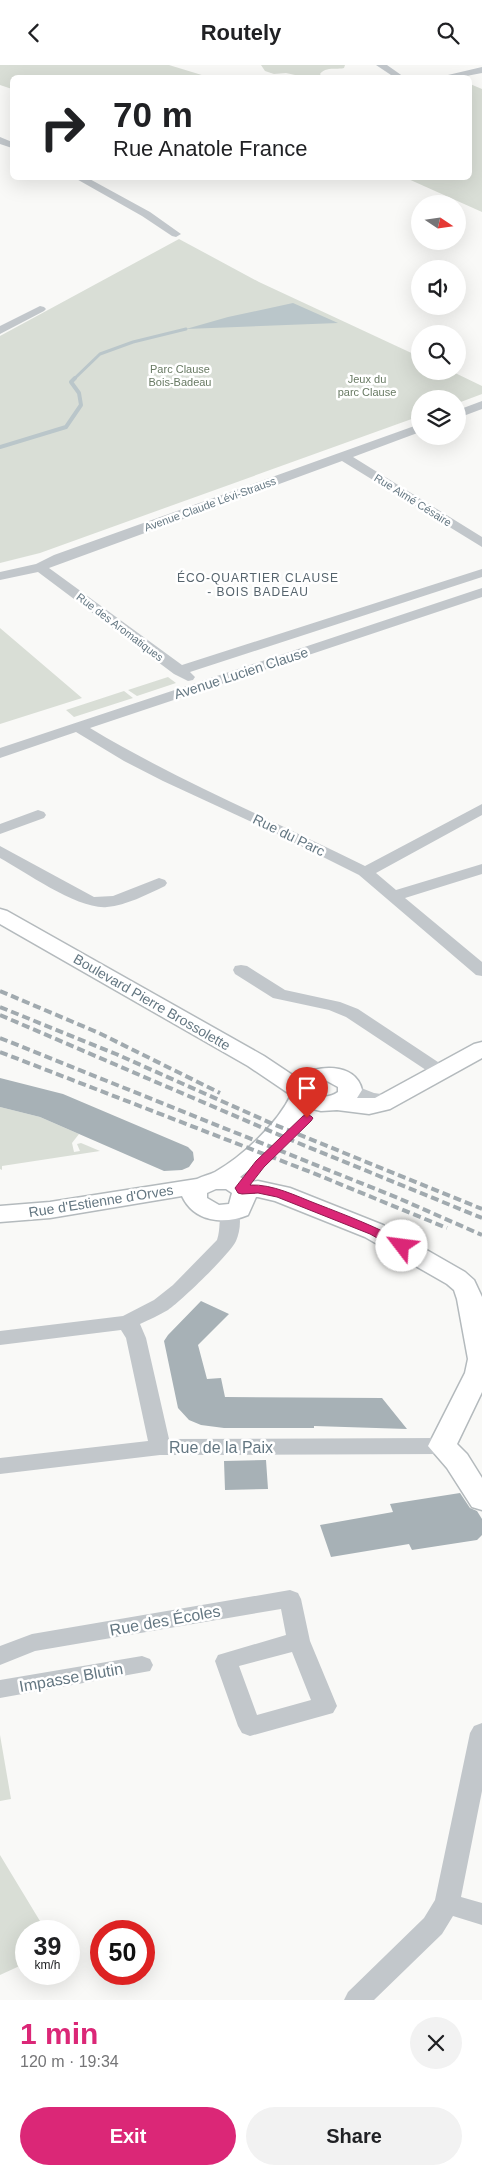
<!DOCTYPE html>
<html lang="en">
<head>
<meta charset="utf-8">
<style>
	body { margin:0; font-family:Helvetica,sans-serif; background:#f2f2f2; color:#202124; height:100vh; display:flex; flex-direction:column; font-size:19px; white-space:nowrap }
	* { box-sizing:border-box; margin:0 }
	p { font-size:16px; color:#757577 }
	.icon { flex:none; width:28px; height:28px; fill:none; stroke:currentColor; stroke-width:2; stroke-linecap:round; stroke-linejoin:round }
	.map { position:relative; height:1935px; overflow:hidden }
	.sheet { display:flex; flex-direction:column; background:#fff; flex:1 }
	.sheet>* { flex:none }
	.guide { position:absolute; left:10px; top:10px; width:462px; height:105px; border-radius:8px; box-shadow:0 5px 20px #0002; background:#fff; color:#202124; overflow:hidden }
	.needle { width:32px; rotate:103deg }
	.fabs { position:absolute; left:411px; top:130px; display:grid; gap:10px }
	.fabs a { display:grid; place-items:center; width:55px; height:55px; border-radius:50%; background:#fff; box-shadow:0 5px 20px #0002; font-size:25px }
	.speed { position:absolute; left:15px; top:1855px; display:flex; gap:10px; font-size:25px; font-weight:700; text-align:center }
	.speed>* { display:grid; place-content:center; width:65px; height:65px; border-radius:50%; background:#fff; box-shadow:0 5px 20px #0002; line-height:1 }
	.speed small { font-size:12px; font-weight:400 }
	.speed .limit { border:8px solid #d22; background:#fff; color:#111 }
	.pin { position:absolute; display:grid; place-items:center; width:42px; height:42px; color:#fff; margin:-51px -21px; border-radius:50% 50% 50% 0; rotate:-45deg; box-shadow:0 0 5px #0007 }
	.pin .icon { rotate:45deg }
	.me { position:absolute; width:55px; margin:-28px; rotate:300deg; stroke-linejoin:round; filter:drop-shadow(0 0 4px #0008) }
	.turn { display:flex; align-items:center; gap:18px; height:105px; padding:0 20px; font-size:22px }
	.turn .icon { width:65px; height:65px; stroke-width:2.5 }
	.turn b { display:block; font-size:35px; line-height:42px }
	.round { display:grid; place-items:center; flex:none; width:52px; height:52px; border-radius:26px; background:#f2f2f2 }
	.head { display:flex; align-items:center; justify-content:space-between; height:85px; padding:0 20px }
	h1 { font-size:30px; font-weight:600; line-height:38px; color:#db2777 }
	.action { display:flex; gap:10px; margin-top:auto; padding:10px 20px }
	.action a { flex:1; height:58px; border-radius:30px; background:#db2777; color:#fff; font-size:20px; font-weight:600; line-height:58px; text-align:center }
	.action a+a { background:#f2f2f2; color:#202124 }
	header { display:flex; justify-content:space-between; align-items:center; height:65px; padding:0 20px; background:#fff; font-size:22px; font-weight:600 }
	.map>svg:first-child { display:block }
	.green { fill:#d9ded6 }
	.water { fill:#bac6ca }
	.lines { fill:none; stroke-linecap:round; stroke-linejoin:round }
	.stream-far1 { stroke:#bac6ca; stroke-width:3 }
	.stream { stroke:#bac6ca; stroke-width:4 }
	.building { fill:#a7b1b6 }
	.major-casing { stroke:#b4babd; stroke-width:3 }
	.minor { fill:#c2c7cb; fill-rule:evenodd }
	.major { fill:#fff; fill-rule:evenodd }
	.rail { stroke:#a1aaaf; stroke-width:4; stroke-dasharray:8 4; stroke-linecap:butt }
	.route { fill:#db2777; stroke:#8e194d }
	.labels { text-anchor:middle; stroke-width:5; stroke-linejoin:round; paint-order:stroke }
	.far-park-label { font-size:11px; fill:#687a63; stroke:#fff }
	.far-street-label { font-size:11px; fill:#647782; stroke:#fff }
	.far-neighbourhood-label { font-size:12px; letter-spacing:1px; fill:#56646d; stroke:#fff }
	.street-label { font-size:14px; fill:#647782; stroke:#fff }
	.near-street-label { font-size:16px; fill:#647782; stroke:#fff }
</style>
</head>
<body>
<header><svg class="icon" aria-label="back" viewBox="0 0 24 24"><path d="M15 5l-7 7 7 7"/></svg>Routely<svg class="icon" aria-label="search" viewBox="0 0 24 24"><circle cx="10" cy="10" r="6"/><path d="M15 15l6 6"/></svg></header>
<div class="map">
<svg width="482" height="1935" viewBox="0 0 482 1935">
	<rect width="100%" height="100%" fill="#f9f9f7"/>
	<!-- green -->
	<path class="green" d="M 0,0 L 169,0 L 205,11 L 206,12 L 12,12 L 12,24 L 0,20 Z
		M 261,0 L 345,0 L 344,3 C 336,5 326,1 320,9 L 322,12 L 304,12 L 286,8 L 274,9 L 265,6 Z
		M 470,19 L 482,24 L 482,147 L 406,113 L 470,112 Z
		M 179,174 L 259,217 L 420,292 L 420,306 L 451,306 L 482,321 L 482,329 L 458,338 L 458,334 L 420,334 L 420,351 L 40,488 L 0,498 L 0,271 Z
		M 0,563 L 82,633 L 0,659 Z
		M 168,612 L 176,618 L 137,631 L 128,625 Z
		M 124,626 L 133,633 L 74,652 L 66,645 Z
		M 0,1042 L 40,1052 L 79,1069 L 72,1078 L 74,1087 L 80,1086 L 77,1079 L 81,1078 L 100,1086 L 2,1101 L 2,1105 L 0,1104 Z
		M 0,1670 L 11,1734 L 0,1736 Z
		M 0,1790 L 46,1866 L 26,1866 L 26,1898 L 0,1910 Z"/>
	<!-- water -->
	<path class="water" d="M 293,238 L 338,258 L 186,264 L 228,252 Z"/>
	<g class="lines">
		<!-- stream-far1 -->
		<path class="stream-far1" d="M 74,314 L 100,289 L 133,277 L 186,264"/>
		<!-- stream -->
		<path class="stream" d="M 0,382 L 66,362 L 81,340 L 79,328 L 71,317 L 75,313"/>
	</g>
	<!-- building -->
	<path class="building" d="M 0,1013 L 63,1029 L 188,1082 L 193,1087 L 194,1095 L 189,1102 L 182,1105 L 164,1106 L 40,1052 L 0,1042 Z
		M 201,1236 L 229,1249 L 198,1280 L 207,1314 L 221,1313 L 225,1332 L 382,1333 L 407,1364 L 314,1361 L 314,1363 L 224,1363 L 201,1360 L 189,1355 L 178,1343 L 164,1276 L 168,1270 Z
		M 266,1395 L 268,1424 L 225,1425 L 224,1396 Z
		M 460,1428 L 470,1443 L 477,1446 L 482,1454 L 482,1470 L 477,1475 L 412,1485 L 409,1479 L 331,1492 L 320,1460 L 393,1447 L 390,1439 Z"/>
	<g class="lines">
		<!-- major casing -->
		<g class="major-casing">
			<path id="major" d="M 0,844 L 7,846 L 264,991 L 297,1013 C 315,999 356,997 362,1025 L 357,1033 L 375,1033 L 474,979 L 482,977 L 482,993 L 390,1044 L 369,1049 L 337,1045 L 321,1046 L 308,1043 C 290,1070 267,1092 240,1112 L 249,1117 L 258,1116 L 290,1123 L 383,1160 L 465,1207 L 474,1215 L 482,1232 L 482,1327 L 457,1379 L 467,1389 L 482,1413 L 482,1445 L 472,1442 L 447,1403 L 428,1381 L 465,1308 L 468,1294 L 457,1234 L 454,1225 L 447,1219 L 365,1172 L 275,1136 L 258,1132 L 256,1132 L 248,1150 C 224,1160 194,1157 182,1131 L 50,1153 L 0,1157 L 0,1141 L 50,1137 L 197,1114 C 203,1111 209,1110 215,1107 C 242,1092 278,1058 291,1030 L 248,1001 L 0,859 ZM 327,1016 L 338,1022 L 338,1027 C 329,1033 322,1033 314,1026 L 314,1022 ZM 216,1124 L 226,1124 L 232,1128 L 229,1139 L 219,1140 L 207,1133 L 207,1128 Z"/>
		</g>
		<!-- minor -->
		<path class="minor" d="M 376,0 L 387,0 L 404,12 L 394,12 Z
			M 482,2 L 482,8 L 461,12 L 446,12 L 448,10 Z
			M 0,72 L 12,77 L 12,83 L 0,79 Z
			M 73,112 L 86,112 L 150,147 L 181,169 L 176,172 L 172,171 L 142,151 Z
			M 40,241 L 44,242 L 46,244 L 44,246 L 0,269 L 0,261 Z
			M 482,336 L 482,344 L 458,353 L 458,345 Z
			M 420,359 L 420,367 L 353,392 L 482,472 L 482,482 L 342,396 L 49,503 L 182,600 L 482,504 L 482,512 L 190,607 L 195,612 L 193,615 L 188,616 L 174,609 L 38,507 L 0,515 L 0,507 L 36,499 L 54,490 Z
			M 482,523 L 482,532 L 90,663 C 178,716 273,755 365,801 L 482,739 L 482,750 L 376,808 L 396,825 L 482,799 L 482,809 L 405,833 L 482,897 L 482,911 L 476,910 L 359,810 L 271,766 L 163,716 L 124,696 L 76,667 L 0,693 L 0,683 Z
			M 38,745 L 44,747 L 46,750 L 44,753 L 0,769 L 0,759 Z
			M 0,781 L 94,832 L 113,831 L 159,813 L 165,815 L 167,818 L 165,821 C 146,830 127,840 107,842 C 79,845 25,807 0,793 Z
			M 241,900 L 247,901 L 285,925 L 340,937 L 358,944 L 447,1003 L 450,1007 L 447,1011 L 441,1012 L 435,1011 L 346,952 L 329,945 L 273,933 L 235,909 L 233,905 L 235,901 Z
			M 351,1019 L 374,1028 L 395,1031 L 398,1035 L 395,1039 C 382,1042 350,1037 342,1025 L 345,1021 Z
			M 230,1141 L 237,1143 C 242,1152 240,1167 236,1176 C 230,1189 181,1236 168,1245 C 159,1250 149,1255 140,1259 L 146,1273 L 169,1374 L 442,1373 L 449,1376 L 453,1381 L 449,1386 L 442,1389 L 160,1390 L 0,1409 L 0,1393 L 148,1376 L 126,1273 L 121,1265 L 0,1280 L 0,1266 L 123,1251 L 154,1235 L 173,1220 L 217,1175 C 221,1164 218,1151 223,1143 Z
			M 290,1525 L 298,1528 L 301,1534 L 310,1576 L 337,1641 L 333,1648 L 250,1671 L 242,1668 L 238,1661 L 215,1596 L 218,1590 L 286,1570 L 281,1544 L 35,1586 L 0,1600 L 0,1581 L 32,1569 ZM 292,1587 L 311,1635 L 257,1650 L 239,1601 Z
			M 142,1591 L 150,1594 L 153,1600 L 150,1606 L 0,1633 L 0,1615 Z
			M 482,1658 L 482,1726 L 461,1832 L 482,1838 L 482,1860 L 453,1851 L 442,1869 L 374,1935 L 344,1935 L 348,1927 L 424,1853 L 435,1835 L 470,1668 L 474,1661 Z"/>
		<!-- major -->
		<use href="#major" class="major"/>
		<!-- rail -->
		<path class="rail" d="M 0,926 L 99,968 L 220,1028
			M 0,942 L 116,989 L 273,1059 L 482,1144
			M 0,950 L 291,1075 L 482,1153
			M 0,973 L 398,1133 L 482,1170
			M 0,987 L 313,1108 L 447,1163"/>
	</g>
	<!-- route -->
	<path class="route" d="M 307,1050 L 311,1051 L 313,1053 L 311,1056 L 264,1102 L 250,1120 C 273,1119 296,1131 317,1139 C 348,1151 377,1162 406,1178 L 408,1181 L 406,1184 L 397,1184 L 370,1169 L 277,1132 L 258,1128 L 242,1129 L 238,1128 L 235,1123 L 256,1096 L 303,1051 Z"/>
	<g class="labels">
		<!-- far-park labels -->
		<g class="far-park-label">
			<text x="180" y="308">Parc Clause<tspan x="180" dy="13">Bois-Badeau</tspan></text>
			<text x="367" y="318">Jeux du<tspan x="367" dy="13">parc Clause</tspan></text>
		</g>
		<!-- far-street labels -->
		<g class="far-street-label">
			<text transform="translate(413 435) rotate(32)" y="4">Rue Aimé Césaire</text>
			<text transform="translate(210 439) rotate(-20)" y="4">Avenue Claude Lévi-Strauss</text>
			<text transform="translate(120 562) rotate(37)" y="4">Rue des Aromatiques</text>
		</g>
		<!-- far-neighbourhood labels -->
		<g class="far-neighbourhood-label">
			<text x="258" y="517">ÉCO-QUARTIER CLAUSE<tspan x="258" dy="14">- BOIS BADEAU</tspan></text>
		</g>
		<!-- street labels -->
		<g class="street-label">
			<text transform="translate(241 608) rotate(-18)" y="5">Avenue Lucien Clause</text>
			<text transform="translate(289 770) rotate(26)" y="5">Rue du Parc</text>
			<text transform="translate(152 937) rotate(30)" y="5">Boulevard Pierre Brossolette</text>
			<text transform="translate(101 1136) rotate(-9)" y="5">Rue d'Estienne d'Orves</text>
		</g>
		<!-- near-street labels -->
		<g class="near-street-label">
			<text x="221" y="1388">Rue de la Paix</text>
			<text transform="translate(165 1555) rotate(-10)" y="6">Rue des Écoles</text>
			<text transform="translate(71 1612) rotate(-10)" y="6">Impasse Blutin</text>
		</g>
	</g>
</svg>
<div class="fabs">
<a><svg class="needle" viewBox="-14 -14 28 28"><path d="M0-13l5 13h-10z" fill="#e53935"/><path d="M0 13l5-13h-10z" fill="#757577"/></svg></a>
<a><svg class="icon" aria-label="sound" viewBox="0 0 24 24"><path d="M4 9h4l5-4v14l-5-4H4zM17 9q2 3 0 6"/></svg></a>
<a><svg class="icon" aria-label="search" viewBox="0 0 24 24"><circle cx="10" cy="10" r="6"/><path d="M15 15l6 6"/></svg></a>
<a><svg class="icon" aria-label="layers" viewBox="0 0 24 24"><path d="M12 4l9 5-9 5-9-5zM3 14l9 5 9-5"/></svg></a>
</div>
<div class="speed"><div>39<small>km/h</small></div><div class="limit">50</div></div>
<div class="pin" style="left:307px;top:1053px;background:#d93025"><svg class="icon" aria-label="arrive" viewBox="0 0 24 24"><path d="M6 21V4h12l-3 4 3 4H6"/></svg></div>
<svg class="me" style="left:402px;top:1181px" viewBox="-20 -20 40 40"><circle r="19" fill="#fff"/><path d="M0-13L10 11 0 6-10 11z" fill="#db2777"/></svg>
<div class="guide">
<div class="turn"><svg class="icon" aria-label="right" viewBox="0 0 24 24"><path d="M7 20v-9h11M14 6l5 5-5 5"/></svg><div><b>70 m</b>Rue Anatole France</div></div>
</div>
</div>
<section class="sheet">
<div class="head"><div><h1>1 min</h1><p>120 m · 19:34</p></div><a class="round"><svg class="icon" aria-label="close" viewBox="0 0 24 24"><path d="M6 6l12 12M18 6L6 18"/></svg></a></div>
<div class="action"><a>Exit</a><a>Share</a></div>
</section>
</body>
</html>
